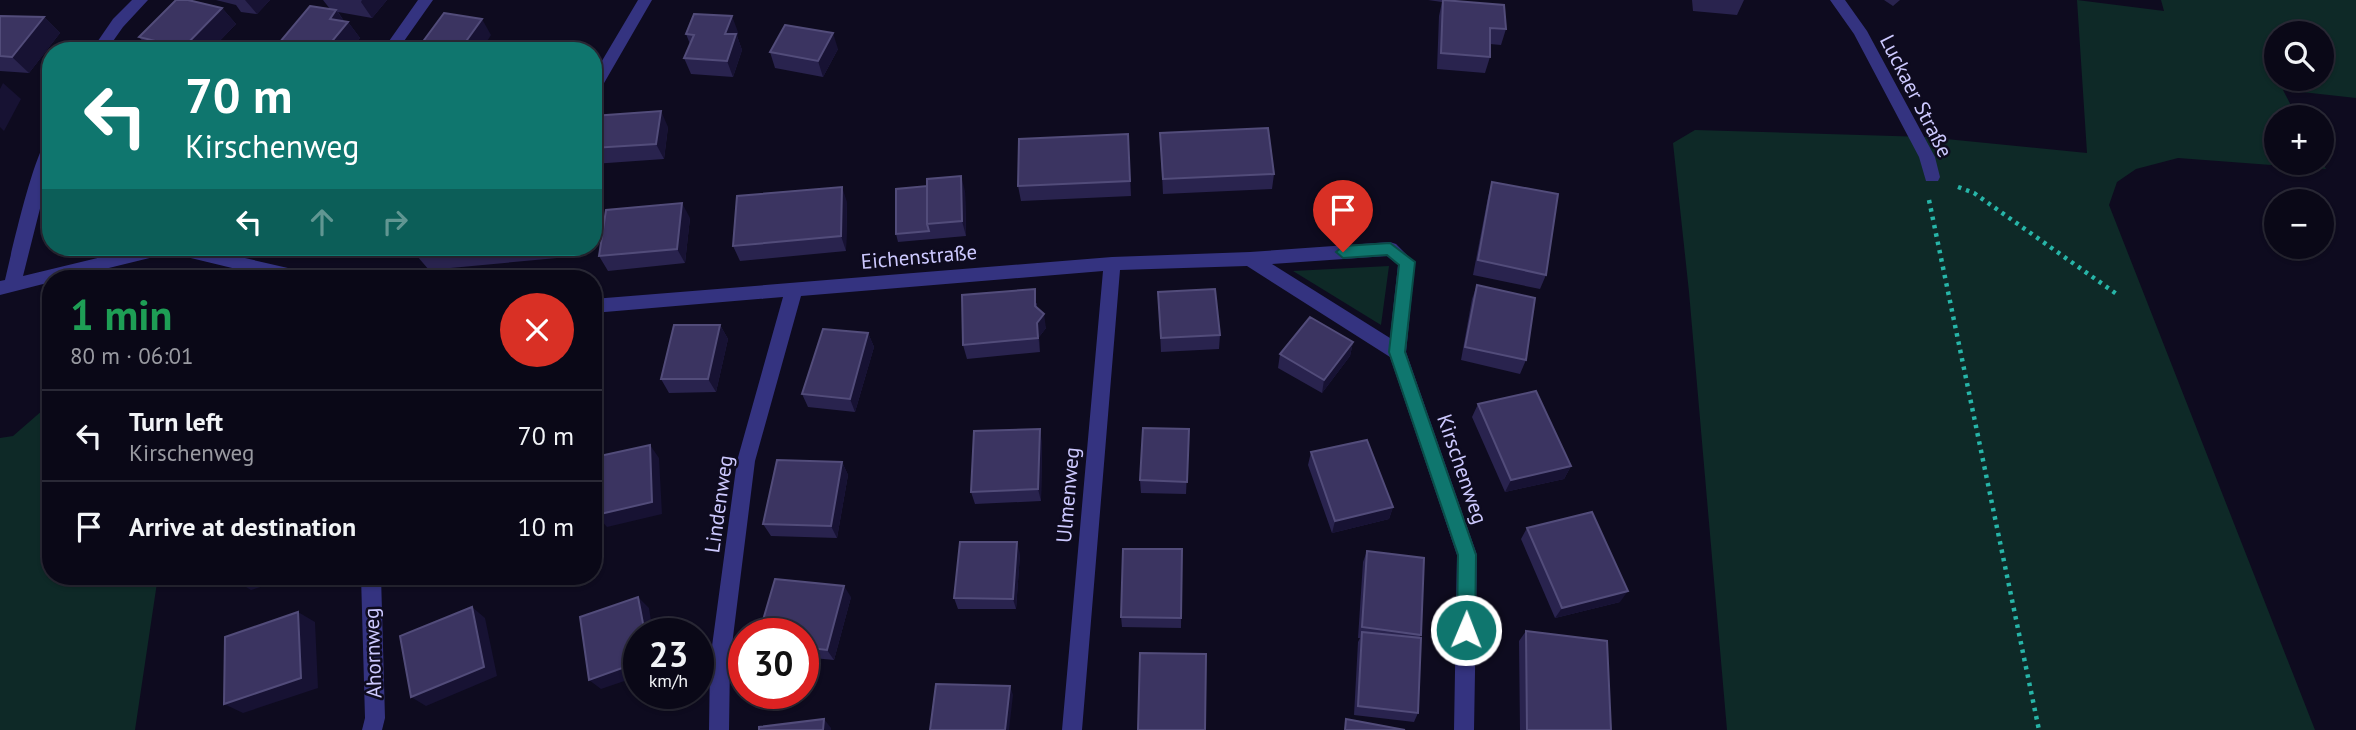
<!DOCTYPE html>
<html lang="en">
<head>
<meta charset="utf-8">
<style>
	body { margin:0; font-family:"PT Sans",sans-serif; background:#131120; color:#f1f3f6; height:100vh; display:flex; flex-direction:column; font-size:26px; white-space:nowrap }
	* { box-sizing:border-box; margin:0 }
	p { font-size:23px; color:#999aa1 }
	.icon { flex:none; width:38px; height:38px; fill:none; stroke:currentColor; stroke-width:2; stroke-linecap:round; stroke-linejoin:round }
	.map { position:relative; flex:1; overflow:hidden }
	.sheet { position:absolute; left:42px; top:270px; width:560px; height:315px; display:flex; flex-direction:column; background:#0a0817; border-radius:28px; box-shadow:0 2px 5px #0004,0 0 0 2px #2a2936 }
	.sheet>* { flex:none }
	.banner { position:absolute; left:42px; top:42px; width:560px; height:214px; border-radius:28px; box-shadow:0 2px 5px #0004,0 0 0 2px #2a2936; background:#0f766e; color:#fff; overflow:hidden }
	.tools { position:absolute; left:2264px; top:21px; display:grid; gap:14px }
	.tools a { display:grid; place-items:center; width:70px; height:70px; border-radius:50%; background:#0a0817; box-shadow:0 2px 5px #0004,0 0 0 2px #2a2936; font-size:35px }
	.speed { position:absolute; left:623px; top:618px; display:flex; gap:14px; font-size:35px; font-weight:700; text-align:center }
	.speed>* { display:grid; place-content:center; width:91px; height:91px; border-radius:50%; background:#0a0817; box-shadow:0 2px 5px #0004,0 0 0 2px #2a2936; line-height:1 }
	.speed small { font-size:18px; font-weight:400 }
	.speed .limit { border:10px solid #d22; background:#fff; color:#111 }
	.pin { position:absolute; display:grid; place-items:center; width:60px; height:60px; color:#fff; margin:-72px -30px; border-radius:50% 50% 50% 0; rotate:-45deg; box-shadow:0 0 7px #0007 }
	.pin .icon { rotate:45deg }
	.me { position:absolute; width:77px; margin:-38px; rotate:1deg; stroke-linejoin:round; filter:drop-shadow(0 0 5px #0008) }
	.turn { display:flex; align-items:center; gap:24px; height:147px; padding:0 28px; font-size:32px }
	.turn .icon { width:91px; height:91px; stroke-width:2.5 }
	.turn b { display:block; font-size:49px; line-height:60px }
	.lanes { display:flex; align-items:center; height:66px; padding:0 28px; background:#0003; justify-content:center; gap:35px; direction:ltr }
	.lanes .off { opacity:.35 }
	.round { display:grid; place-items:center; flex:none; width:74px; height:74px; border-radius:37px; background:#131120 }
	.head { display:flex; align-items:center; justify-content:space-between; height:119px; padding:0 28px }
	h1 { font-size:42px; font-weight:800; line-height:52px; color:#1e9e55 }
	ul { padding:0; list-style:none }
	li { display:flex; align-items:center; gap:21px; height:91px; padding:0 28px; border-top:2px solid #2a2936 }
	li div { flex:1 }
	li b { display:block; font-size:26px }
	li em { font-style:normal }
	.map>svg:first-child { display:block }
	.green { fill:#0e2927; fill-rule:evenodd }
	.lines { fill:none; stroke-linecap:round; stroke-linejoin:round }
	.path { stroke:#27b5a8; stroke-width:4.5; stroke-dasharray:3.5 5; stroke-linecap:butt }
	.lane { fill:#343380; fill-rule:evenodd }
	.street { fill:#343380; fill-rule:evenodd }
	.wall { fill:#29234e }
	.shaded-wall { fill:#171233 }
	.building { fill:#3b3461; stroke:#524c7a; stroke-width:2 }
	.route { fill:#0f766e; stroke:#0a4d48; stroke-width:2 }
	.labels { text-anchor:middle; stroke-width:5; stroke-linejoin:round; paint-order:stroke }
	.street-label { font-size:21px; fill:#cdc9ff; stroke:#0e0b1f }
</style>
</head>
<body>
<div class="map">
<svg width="2356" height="730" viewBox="0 0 2356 730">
	<rect width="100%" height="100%" fill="#0e0b1f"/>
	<!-- green -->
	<path class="green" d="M 2077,0 L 2164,11 L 2161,0 L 2356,0 L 2356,98 L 2283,90 L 2297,117 L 2277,117 L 2277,163 L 2322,163 L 2326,169 L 2178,158 L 2136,169 L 2117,182 L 2109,205 L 2315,730 L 1727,730 L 1689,292 L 1673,143 L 1695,130 L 1926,137 L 2087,153 ZM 2277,33 L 2322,33 L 2322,79 L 2277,79 Z
		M 1389,266 L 1381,325 L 1293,271 Z
		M 51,403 L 51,576 L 158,576 L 135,730 L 0,730 L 0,438 L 13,436 Z"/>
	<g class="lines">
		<!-- path -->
		<path class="path" d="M 1958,187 L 1974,193 L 2118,295
			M 1929,200 L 2039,730"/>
		<!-- lane -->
		<path class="lane" d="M 1830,0 L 1845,0 L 1867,31 L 1935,157 L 1940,177 L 1938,181 L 1926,181 L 1919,157 L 1854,34 Z"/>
		<!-- street -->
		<path class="street" d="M 132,0 L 148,0 L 123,27 L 106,51 L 91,51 L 113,19 Z
			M 418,0 L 433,0 L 397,51 L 382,51 Z
			M 638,0 L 652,0 L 600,90 L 593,91 L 593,76 Z
			M 51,136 L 51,165 L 23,276 L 143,247 L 197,247 L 301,271 L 307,273 L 309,278 L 274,278 L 170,253 L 68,278 L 51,278 L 51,282 L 0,295 L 0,281 L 5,280 C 10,259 36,141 51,136 Z
			M 1390,242 L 1396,244 L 1415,263 L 1406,352 L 1477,555 L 1474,730 L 1454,730 L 1457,555 L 1390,357 L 1247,266 L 1120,270 L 1082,730 L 1062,730 L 1103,271 L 801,296 L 755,461 L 730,661 L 729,730 L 709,730 L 710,661 L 737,461 L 783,297 L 593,313 L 593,299 L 1112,257 L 1250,252 ZM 1387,256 L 1398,265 L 1390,338 L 1272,264 Z
			M 361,576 L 381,576 L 385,718 L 382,730 L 362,730 L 365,718 Z"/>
	</g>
	<!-- wall -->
	<path class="wall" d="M 216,0 L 270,0 L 257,14 L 241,12 L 236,5 Z
		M 323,0 L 387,0 L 372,18 L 338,12 L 344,21 L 348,22 L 360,38 L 350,51 L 285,51 L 279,43 L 330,9 Z
		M 1428,0 L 1444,0 L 1506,29 L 1501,45 L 1490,44 L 1490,57 L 1485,73 L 1437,69 L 1439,16 L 1442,2 Z
		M 1692,0 L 1744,0 L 1737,15 L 1693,11 Z
		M 1884,0 L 1900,0 L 1893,6 Z
		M 222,8 L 236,24 L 210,51 L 151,51 L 139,37 Z
		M 0,16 L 44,17 L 60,33 L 29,73 L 0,71 Z
		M 738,32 L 737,36 L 742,50 L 733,77 L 691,74 L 684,58 L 690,44 L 686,34 Z
		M 838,49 L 823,77 L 775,68 L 770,52 Z
		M 593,116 L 668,127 L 664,159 L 593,164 Z
		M 1160,133 L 1274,174 L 1272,189 L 1163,194 Z
		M 1128,134 L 1131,196 L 1021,201 L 1018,186 Z
		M 1492,182 L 1546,275 L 1540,289 L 1473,275 L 1488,197 Z
		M 965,191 L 966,236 L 898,242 L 896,234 Z
		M 847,202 L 846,251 L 740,261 L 733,246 Z
		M 690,218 L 685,263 L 608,271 L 599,256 Z
		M 419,247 L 559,247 L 557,258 L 429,270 L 417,256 Z
		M 1477,285 L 1526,360 L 1520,374 L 1461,360 L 1472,299 Z
		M 1158,292 L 1220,335 L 1219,349 L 1161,352 Z
		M 1037,303 L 1037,308 L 1046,328 L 1039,337 L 1040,352 L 967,359 L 963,345 Z
		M 720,325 L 728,339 L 716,392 L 669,393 L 661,379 Z
		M 868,333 L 874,347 L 855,412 L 808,407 L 802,394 Z
		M 1353,342 L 1350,356 L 1322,393 L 1278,368 L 1280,354 Z
		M 1478,404 L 1571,466 L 1564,479 L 1505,492 L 1472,417 Z
		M 1189,429 L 1186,494 L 1141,493 L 1140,480 Z
		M 1042,442 L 1041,501 L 975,504 L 971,492 Z
		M 1311,452 L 1393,507 L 1389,519 L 1332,533 L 1308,465 Z
		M 842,462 L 848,475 L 837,538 L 771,536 L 763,524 Z
		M 1527,528 L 1620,602 L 1555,618 L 1521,539 Z
		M 1182,549 L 1181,628 L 1122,627 L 1121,617 Z
		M 1367,551 L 1421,635 L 1419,638 L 1418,713 L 1414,722 L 1354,715 L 1358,642 L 1360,638 L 1358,638 L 1363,562 Z
		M 1020,554 L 1016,609 L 958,609 L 954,598 Z
		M 851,597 L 834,660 L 803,657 L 803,634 Z
		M 1526,631 L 1611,730 L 1520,730 L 1519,641 Z"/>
	<!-- shaded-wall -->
	<path class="shaded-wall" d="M 245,0 L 270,0 L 257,14 Z
		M 362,0 L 387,0 L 372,18 L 361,2 Z
		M 222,8 L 236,24 L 210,51 L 186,51 L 183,48 Z
		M 336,10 L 346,24 L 348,22 L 360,38 L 350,51 L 324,51 L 330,19 Z
		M 732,16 L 738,32 L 737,36 L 742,50 L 733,77 L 727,61 L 725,34 Z
		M 44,17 L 60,33 L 29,73 L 12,57 Z
		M 482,19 L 491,35 L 481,51 L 459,51 Z
		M 833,33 L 838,49 L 823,77 L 818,61 Z
		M 3,83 L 21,99 L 4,131 L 0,127 L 0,89 Z
		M 661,111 L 668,127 L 664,159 L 656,144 Z
		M 961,176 L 965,191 L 966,236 L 962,221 Z
		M 842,187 L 847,202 L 846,251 L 841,236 Z
		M 682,203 L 690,218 L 685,263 L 677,249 Z
		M 549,247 L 559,247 L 557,258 Z
		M 1044,314 L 1046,328 L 1039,337 L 1040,352 L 1037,323 Z
		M 720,325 L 728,339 L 716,392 L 708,379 Z
		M 868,333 L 874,347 L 855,412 L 850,399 Z
		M 1353,342 L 1350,356 L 1322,393 L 1324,380 Z
		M 1040,429 L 1042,442 L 1041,501 L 1038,489 Z
		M 650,445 L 659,458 L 662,514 L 607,527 L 596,515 Z
		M 842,462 L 848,475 L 837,538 L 831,526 Z
		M 1571,466 L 1564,479 L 1505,492 L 1511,480 Z
		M 1393,507 L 1389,519 L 1332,533 L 1335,521 Z
		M 1017,542 L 1020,554 L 1016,609 L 1013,599 Z
		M 244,576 L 295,576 L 251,590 L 233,579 Z
		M 844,586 L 851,597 L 834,660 L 827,650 Z
		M 1628,591 L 1620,602 L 1555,618 L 1562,608 Z
		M 638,597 L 649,608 L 653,634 L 645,634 Z
		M 472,607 L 485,618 L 497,676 L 426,706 L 411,697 Z
		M 298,612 L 315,622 L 318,688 L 243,713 L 224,704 Z
		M 639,662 L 639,676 L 601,689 L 589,680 Z
		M 1010,686 L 1013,695 L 1009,730 L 1005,730 Z
		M 824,719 L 831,728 L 831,730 L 823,730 Z"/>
	<!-- building -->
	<path class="building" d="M 176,0 L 188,0 L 222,8 L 183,48 L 139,37 Z
		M 1443,0 L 1504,5 L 1506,29 L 1490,28 L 1490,57 L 1441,53 Z
		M 310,6 L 336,10 L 330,19 L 348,22 L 324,51 L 279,43 Z
		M 444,13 L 482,19 L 459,51 L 416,51 Z
		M 694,14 L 732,16 L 725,34 L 736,34 L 727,61 L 684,58 L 694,35 L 686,34 Z
		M 0,16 L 44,17 L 12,57 L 0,56 Z
		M 785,25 L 833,33 L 818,61 L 770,52 Z
		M 661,111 L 656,144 L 593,148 L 593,116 Z
		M 1268,128 L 1274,174 L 1163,179 L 1160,133 Z
		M 1128,134 L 1130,181 L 1018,186 L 1019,139 Z
		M 961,176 L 962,221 L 927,224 L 927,179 Z
		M 1492,182 L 1558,194 L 1546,275 L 1478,260 Z
		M 927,186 L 927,224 L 929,231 L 896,234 L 896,189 Z
		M 842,187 L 841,236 L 733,246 L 737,196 Z
		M 51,199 L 51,212 L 45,213 Z
		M 682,203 L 677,249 L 599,256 L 606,210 Z
		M 419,247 L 512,247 L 417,256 Z
		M 1477,285 L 1535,298 L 1526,360 L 1465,347 Z
		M 1035,289 L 1035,306 L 1044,314 L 1037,323 L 1038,338 L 963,345 L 962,295 Z
		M 1215,289 L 1220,335 L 1161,338 L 1158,292 Z
		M 1310,317 L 1353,342 L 1324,380 L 1280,354 Z
		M 674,325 L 720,325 L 708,379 L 661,379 Z
		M 823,329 L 868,333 L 850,399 L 802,394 Z
		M 1536,391 L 1571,466 L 1511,480 L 1478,404 Z
		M 1143,428 L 1189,429 L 1187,482 L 1140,480 Z
		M 1040,429 L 1038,489 L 971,492 L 974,431 Z
		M 1367,440 L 1393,507 L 1335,521 L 1311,452 Z
		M 650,445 L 652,502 L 596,515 L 595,457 Z
		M 777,460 L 842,462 L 831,526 L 763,524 Z
		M 1592,512 L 1628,591 L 1562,608 L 1527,528 Z
		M 960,542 L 1017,542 L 1013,599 L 954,598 Z
		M 1123,549 L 1182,549 L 1181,618 L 1121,617 Z
		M 1367,551 L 1424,558 L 1421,635 L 1362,627 Z
		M 233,576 L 244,576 L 233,579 Z
		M 775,579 L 844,586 L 827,650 L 803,647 L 803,634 L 759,634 Z
		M 638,597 L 645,634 L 639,634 L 639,662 L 589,680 L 580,617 Z
		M 472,607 L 484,667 L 411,697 L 400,636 Z
		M 298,612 L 301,678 L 224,704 L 225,637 Z
		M 1526,631 L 1607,641 L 1611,730 L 1527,730 Z
		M 1362,632 L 1421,638 L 1418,713 L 1358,706 Z
		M 1140,653 L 1206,654 L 1205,730 L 1138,730 Z
		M 936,684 L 1010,686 L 1005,730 L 930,730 Z
		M 824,719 L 823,730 L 759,730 L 759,727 Z
		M 1346,719 L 1405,730 L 1345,730 Z"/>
	<!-- route -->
	<path class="route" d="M 1390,243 L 1415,262 L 1405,352 L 1476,555 L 1475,630 L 1472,636 L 1466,639 L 1460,636 L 1457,630 L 1458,555 L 1389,352 L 1399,265 L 1387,255 L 1343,258 L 1336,252 L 1343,246 Z"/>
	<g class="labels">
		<!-- street labels -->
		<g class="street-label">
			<text transform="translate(1916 96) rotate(63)" y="7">Luckaer Straße</text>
			<text transform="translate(919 257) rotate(-5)" y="7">Eichenstraße</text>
			<text transform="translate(1462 469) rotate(71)" y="7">Kirschenweg</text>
			<text transform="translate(1068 495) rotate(-85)" y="7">Ulmenweg</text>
			<text transform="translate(719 504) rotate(-82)" y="7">Lindenweg</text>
			<text transform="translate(373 653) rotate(-92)" y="7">Ahornweg</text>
		</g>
	</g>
</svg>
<div class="tools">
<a><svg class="icon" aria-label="search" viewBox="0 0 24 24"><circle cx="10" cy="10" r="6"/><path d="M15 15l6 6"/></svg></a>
<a>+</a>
<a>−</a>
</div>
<div class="speed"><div>23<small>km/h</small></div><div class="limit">30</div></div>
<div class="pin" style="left:1343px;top:252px;background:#d93025"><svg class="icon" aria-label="arrive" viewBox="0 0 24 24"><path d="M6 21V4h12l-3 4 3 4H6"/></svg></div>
<svg class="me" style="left:1466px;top:630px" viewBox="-20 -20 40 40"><circle r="17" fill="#0f766e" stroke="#fff" stroke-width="3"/><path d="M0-11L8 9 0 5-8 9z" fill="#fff"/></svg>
<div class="banner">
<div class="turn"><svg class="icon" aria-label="left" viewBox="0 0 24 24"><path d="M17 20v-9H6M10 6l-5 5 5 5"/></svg><div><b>70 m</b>Kirschenweg</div></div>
<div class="lanes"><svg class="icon" aria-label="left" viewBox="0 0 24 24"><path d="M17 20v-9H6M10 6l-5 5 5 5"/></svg><svg class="icon off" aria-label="ahead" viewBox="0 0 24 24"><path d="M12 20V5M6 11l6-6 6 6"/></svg><svg class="icon off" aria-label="right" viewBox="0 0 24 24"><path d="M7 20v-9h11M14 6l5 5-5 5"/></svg></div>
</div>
<section class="sheet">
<div class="head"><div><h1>1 min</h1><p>80 m · 06:01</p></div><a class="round" style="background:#d93025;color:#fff"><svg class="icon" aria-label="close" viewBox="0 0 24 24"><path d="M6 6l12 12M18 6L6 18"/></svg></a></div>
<ul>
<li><svg class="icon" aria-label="left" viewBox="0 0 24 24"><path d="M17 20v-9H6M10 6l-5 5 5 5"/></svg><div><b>Turn left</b><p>Kirschenweg</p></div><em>70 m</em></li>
<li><svg class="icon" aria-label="arrive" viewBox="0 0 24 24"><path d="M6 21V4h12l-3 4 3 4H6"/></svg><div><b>Arrive at destination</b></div><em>10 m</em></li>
</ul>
</section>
</div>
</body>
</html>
